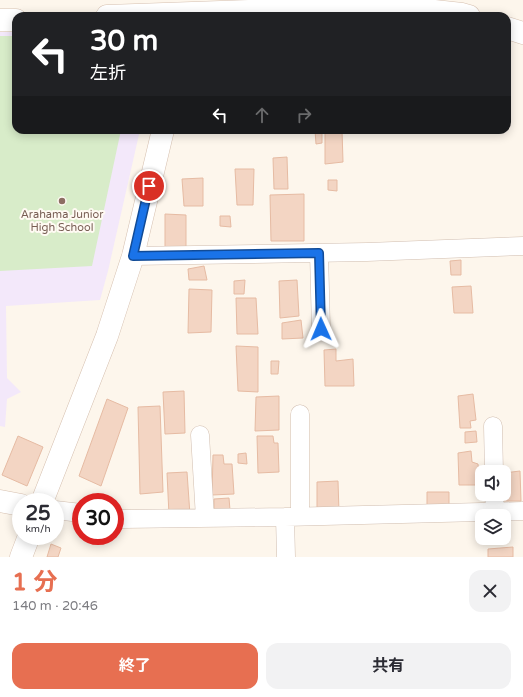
<!DOCTYPE html>
<html lang="ja">
<head>
<meta charset="utf-8">
<style>
	body { margin:0; font-family:"Varela Round","Noto Sans JP",sans-serif; background:#f2f2f3; color:#2b2b33; height:100vh; display:flex; flex-direction:column; font-size:15px; white-space:nowrap }
	* { box-sizing:border-box; margin:0 }
	p { font-size:13px; color:#7c7c81 }
	.icon { flex:none; width:22px; height:22px; fill:none; stroke:currentColor; stroke-width:2; stroke-linecap:round; stroke-linejoin:round }
	.map { position:relative; height:557px; overflow:hidden }
	.sheet { display:flex; flex-direction:column; background:#fff; flex:1 }
	.sheet>* { flex:none }
	.banner { position:absolute; left:12px; top:12px; width:499px; height:122px; border-radius:12px; box-shadow:0 2px 10px #0003; background:#202124; color:#fff; overflow:hidden }
	.tools { position:absolute; left:475px; top:465px; display:grid; gap:8px }
	.tools a { display:grid; place-items:center; width:36px; height:36px; border-radius:8px; background:#fff; box-shadow:0 2px 10px #0003; font-size:20px }
	.speed { position:absolute; left:12px; top:493px; display:flex; gap:8px; font-size:20px; font-weight:700; text-align:center }
	.speed>* { display:grid; place-content:center; width:52px; height:52px; border-radius:50%; background:#fff; box-shadow:0 2px 10px #0003; line-height:1 }
	.speed small { font-size:10px; font-weight:400 }
	.speed .limit { border:6px solid #d22; background:#fff; color:#111 }
	.pin { position:absolute; display:grid; place-items:center; width:34px; height:34px; color:#fff; margin:-17px; border:2px solid #fff; border-radius:50%; box-shadow:0 1px 4px #0007 }
	.me { position:absolute; width:44px; margin:-22px; rotate:359deg; stroke-linejoin:round; filter:drop-shadow(0 0 3px #0008) }
	.turn { display:flex; align-items:center; gap:14px; height:84px; padding:0 12px; font-size:18px }
	.turn .icon { width:52px; height:52px; stroke-width:2.5 }
	.turn b { display:block; font-size:28px; line-height:34px }
	.lanes { display:flex; align-items:center; height:38px; padding:0 12px; background:#0003; justify-content:center; gap:20px; direction:ltr }
	.lanes .off { opacity:.35 }
	.round { display:grid; place-items:center; flex:none; width:42px; height:42px; border-radius:12px; background:#f2f2f3 }
	.overview { display:flex; align-items:center; justify-content:space-between; height:68px; padding:0 12px }
	h1 { font-size:24px; font-weight:700; line-height:30px; color:#e76f51 }
	.cta { display:flex; gap:8px; margin-top:auto; padding:8px 12px }
	.cta a { flex:1; height:46px; border-radius:12px; background:#e76f51; color:#fff; font-size:16px; font-weight:700; line-height:46px; text-align:center }
	.cta a+a { background:#f2f2f3; color:#2b2b33 }
	.map>svg:first-child { display:block }
	.education { fill:#f3e8fa }
	.green { fill:#d8ecc9 }
	.building { fill:#f3d5c3; stroke:#e6bba3 }
	.lines { fill:none; stroke-linecap:round; stroke-linejoin:round }
	.street-casing { stroke:#d1beb0; stroke-width:19 }
	.secondary-casing { stroke:#d6c0b0; stroke-width:23 }
	.street { stroke:#fff; stroke-width:18 }
	.secondary { stroke:#fff; stroke-width:22 }
	.route-casing { stroke:#114b97; stroke-width:10 }
	.route { stroke:#1a73e8; stroke-width:7 }
	.education-dot { fill:#8d6e63; stroke:#fffaf3; stroke-width:1.5 }
	.labels { text-anchor:middle; stroke-width:4; stroke-linejoin:round; paint-order:stroke }
	.education-label { font-size:11px; fill:#785e54; stroke:#fffaf3 }
</style>
</head>
<body>
<div class="map">
<svg width="523" height="557" viewBox="0 0 523 557">
	<rect width="100%" height="100%" fill="#fdf6ec"/>
	<!-- education -->
	<path class="education" d="M 0,32 L 16,32 L 16,130 L 140,130 L 108,271 L 100,300 L 6,306 L 7,378 L 21,392 L 7,399 L 5,427 L 0,426 Z"/>
	<!-- green -->
	<path class="green" d="M 0,36 L 16,36 L 16,130 L 121,130 L 92,266 L 0,271 Z"/>
	<!-- building -->
	<path class="building" d="M 315,130 L 322,130 L 322,143 L 316,144 Z
		M 325,130 L 342,130 L 343,162 L 325,164 Z
		M 287,157 L 288,189 L 274,189 L 273,158 Z
		M 235,169 L 254,169 L 253,205 L 237,205 Z
		M 203,178 L 203,206 L 184,206 L 182,179 Z
		M 328,180 L 337,180 L 337,191 L 328,190 Z
		M 304,194 L 304,241 L 271,241 L 270,195 Z
		M 165,214 L 186,215 L 186,251 L 165,251 Z
		M 220,216 L 230,216 L 231,227 L 220,226 Z
		M 461,260 L 461,275 L 451,275 L 450,261 Z
		M 204,266 L 207,280 L 189,280 L 188,269 Z
		M 245,280 L 244,294 L 234,294 L 234,281 Z
		M 297,280 L 299,316 L 280,318 L 279,281 Z
		M 471,286 L 473,313 L 454,313 L 452,287 Z
		M 189,289 L 212,290 L 211,332 L 188,333 Z
		M 236,298 L 256,298 L 258,334 L 237,334 Z
		M 301,320 L 303,338 L 282,339 L 282,323 Z
		M 236,346 L 258,347 L 258,392 L 238,391 Z
		M 336,349 L 336,361 L 353,359 L 354,386 L 325,386 L 324,350 Z
		M 271,361 L 279,361 L 278,374 L 271,374 Z
		M 184,391 L 185,433 L 165,434 L 163,392 Z
		M 473,394 L 476,420 L 470,421 L 471,428 L 460,428 L 458,396 Z
		M 279,396 L 279,430 L 255,431 L 256,397 Z
		M 107,399 L 128,408 L 101,486 L 79,476 Z
		M 160,406 L 163,492 L 140,494 L 138,407 Z
		M 476,431 L 477,442 L 465,443 L 465,432 Z
		M 18,436 L 43,447 L 27,486 L 2,475 Z
		M 257,436 L 273,436 L 274,443 L 278,443 L 279,472 L 258,473 Z
		M 471,451 L 472,462 L 478,464 L 480,485 L 459,485 L 458,453 Z
		M 246,453 L 247,464 L 238,463 L 238,454 Z
		M 213,455 L 223,455 L 224,464 L 232,464 L 234,494 L 212,495 Z
		M 520,471 L 521,501 L 504,501 L 504,473 Z
		M 187,472 L 190,515 L 169,515 L 167,473 Z
		M 338,481 L 339,512 L 317,512 L 317,482 Z
		M 427,492 L 449,492 L 449,505 L 427,505 Z
		M 229,498 L 230,510 L 214,511 L 214,499 Z
		M 51,544 L 61,548 L 58,557 L 47,557 Z
		M 513,547 L 513,557 L 488,557 L 488,549 Z"/>
	<g class="lines">
		<!-- street casing -->
		<g class="street-casing">
			<path id="street" d="M 319,253 L 321,329
				M 133,256 L 367,252 L 523,246
				M 300,414 L 300,517
				M 493,426 L 494,472
				M 200,435 L 205,518
				M 494,494 L 495,512
				M 55,510 L 81,513
				M 285,517 L 286,557
				M 115,518 L 123,519 L 285,517 L 523,511"/>
		</g>
		<!-- secondary casing -->
		<g class="secondary-casing">
			<path id="secondary" d="M 107,16 L 390,6 L 462,14 L 469,16
				M 0,20 L 16,20
				M 507,28 L 523,33
				M 0,501 L 21,505
				M 42,502 L 107,336 L 133,256 L 163,130
				M 21,557 L 29,536"/>
		</g>
		<!-- street -->
		<use href="#street" class="street"/>
		<!-- secondary -->
		<use href="#secondary" class="secondary"/>
	</g>
	<g class="lines">
		<!-- route casing -->
		<g class="route-casing">
			<path id="route" d="M 149,186 L 133,256 L 319,253 L 321,329"/>
		</g>
		<!-- route -->
		<use href="#route" class="route"/>
	</g>
	<!-- markers -->
	<circle class="education-dot" cx="62" cy="201" r="4"/>
	<g class="labels">
		<!-- education labels -->
		<g class="education-label">
			<text x="62" y="218">Arahama Junior<tspan x="62" dy="13">High School</tspan></text>
		</g>
	</g>
</svg>
<div class="tools">
<a><svg class="icon" aria-label="sound" viewBox="0 0 24 24"><path d="M4 9h4l5-4v14l-5-4H4zM17 9q2 3 0 6"/></svg></a>
<a><svg class="icon" aria-label="layers" viewBox="0 0 24 24"><path d="M12 4l9 5-9 5-9-5zM3 14l9 5 9-5"/></svg></a>
</div>
<div class="speed"><div>25<small>km/h</small></div><div class="limit">30</div></div>
<div class="pin" style="left:149px;top:186px;background:#d93025"><svg class="icon" aria-label="arrive" viewBox="0 0 24 24"><path d="M6 21V4h12l-3 4 3 4H6"/></svg></div>
<svg class="me" style="left:321px;top:329px" viewBox="-20 -20 40 40"><path d="M0-17L14 15 0 8-14 15z" fill="#1a73e8" stroke="#fff" stroke-width="4"/></svg>
<div class="banner">
<div class="turn"><svg class="icon" aria-label="left" viewBox="0 0 24 24"><path d="M17 20v-9H6M10 6l-5 5 5 5"/></svg><div><b>30 m</b>左折</div></div>
<div class="lanes"><svg class="icon" aria-label="left" viewBox="0 0 24 24"><path d="M17 20v-9H6M10 6l-5 5 5 5"/></svg><svg class="icon off" aria-label="ahead" viewBox="0 0 24 24"><path d="M12 20V5M6 11l6-6 6 6"/></svg><svg class="icon off" aria-label="right" viewBox="0 0 24 24"><path d="M7 20v-9h11M14 6l5 5-5 5"/></svg></div>
</div>
</div>
<section class="sheet">
<div class="overview"><div><h1>1 分</h1><p>140 m · 20:46</p></div><a class="round"><svg class="icon" aria-label="close" viewBox="0 0 24 24"><path d="M6 6l12 12M18 6L6 18"/></svg></a></div>
<div class="cta"><a>終了</a><a>共有</a></div>
</section>
</body>
</html>
